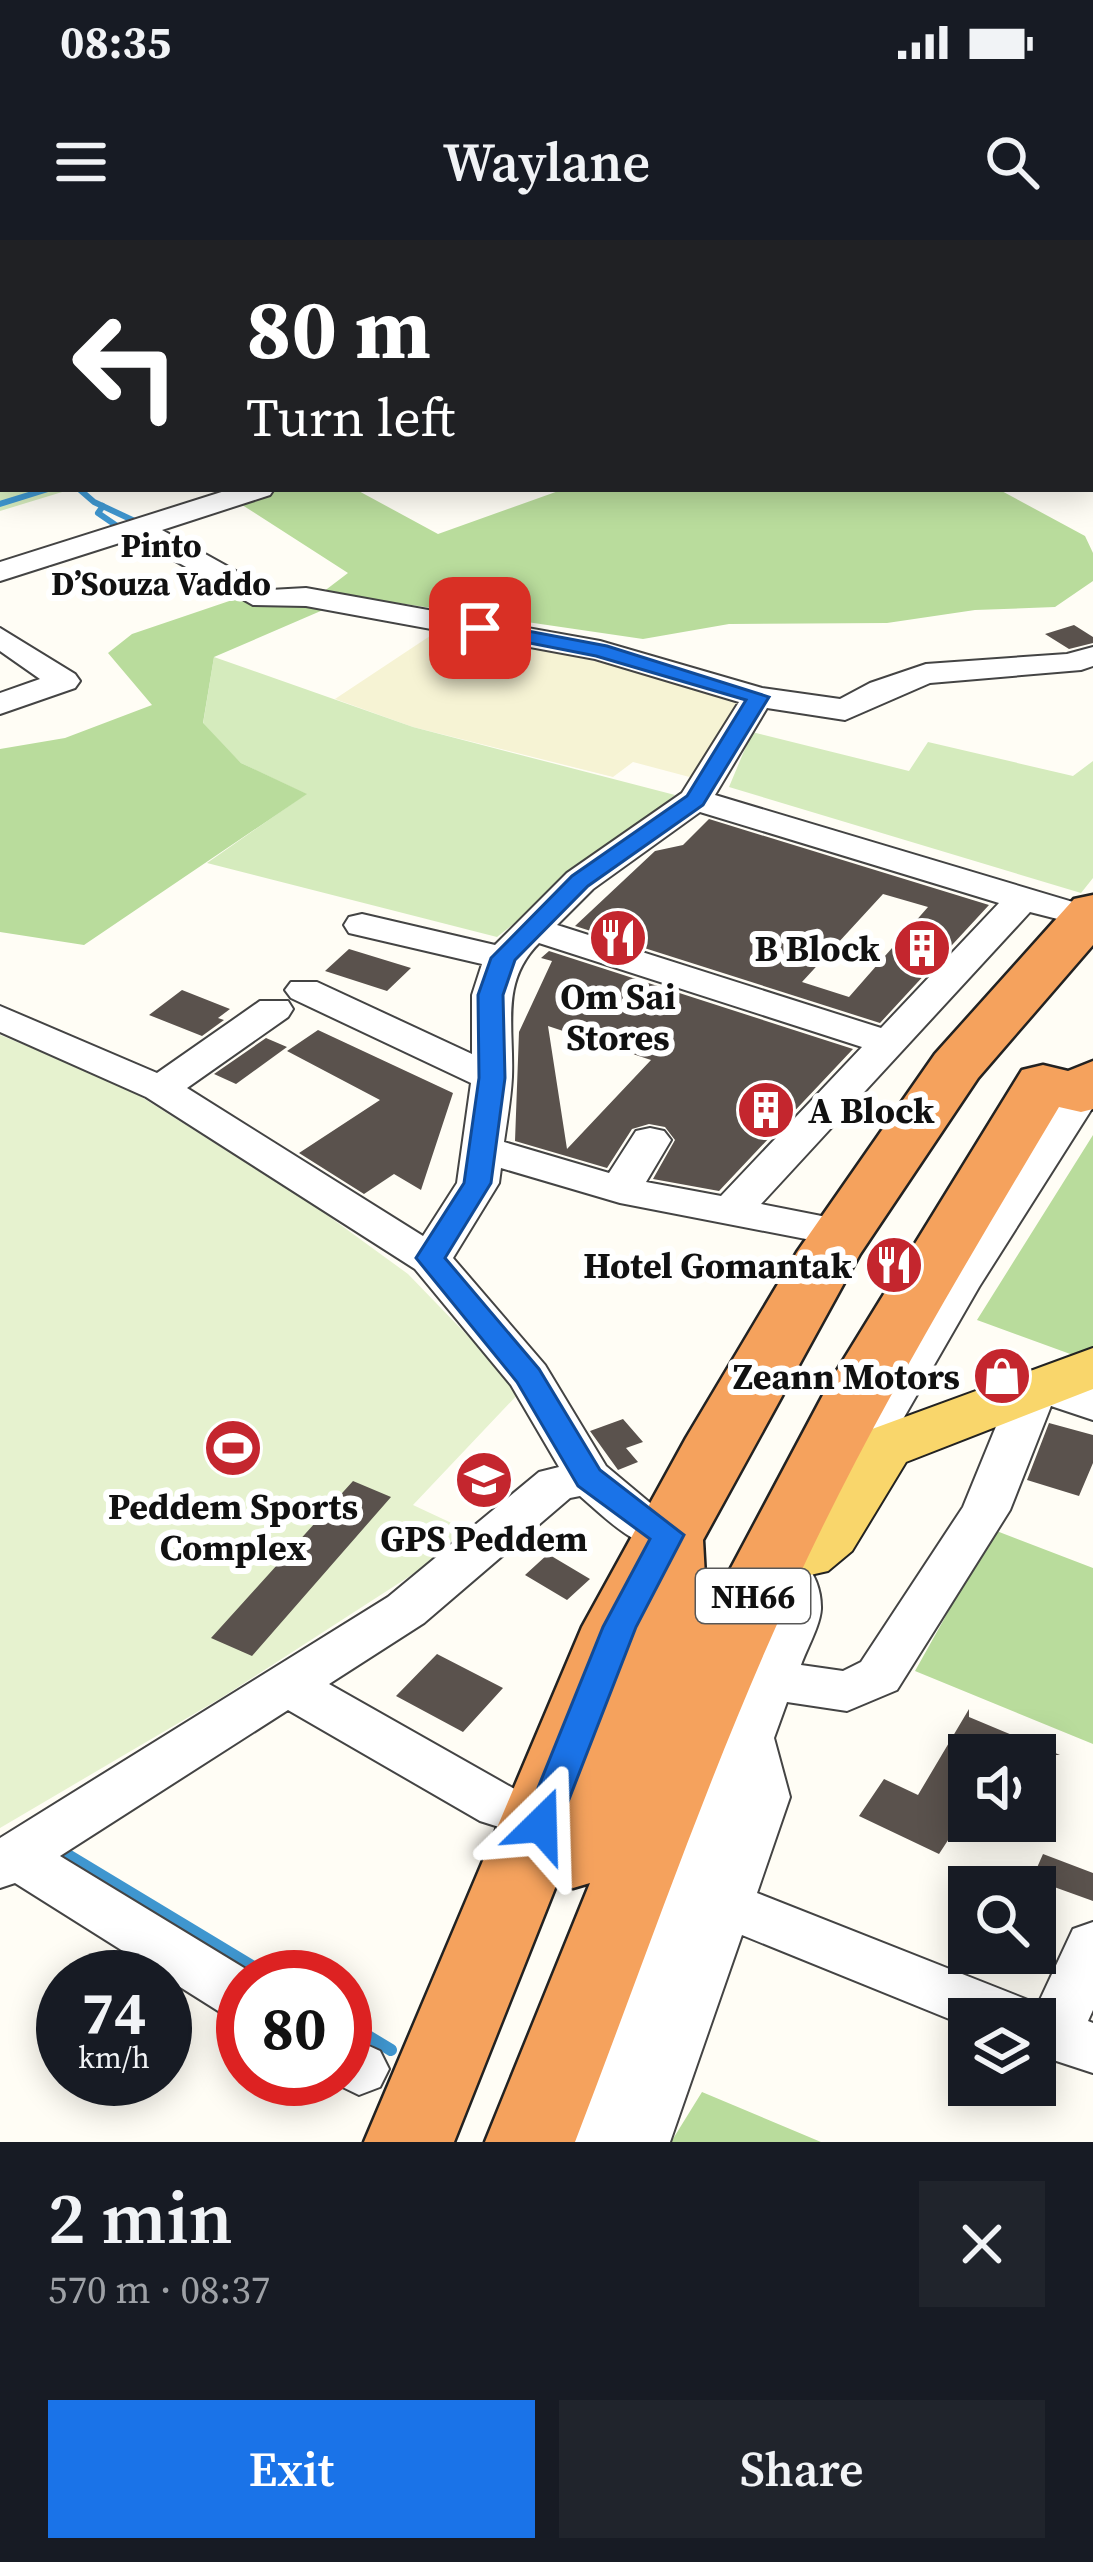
<!DOCTYPE html>
<html lang="en">
<head>
<meta charset="utf-8">
<style>
	body { margin:0; font-family:"Source Serif 4",serif; background:#20242c; color:#f1f3f6; height:100vh; display:flex; flex-direction:column; font-size:45px; white-space:nowrap }
	* { box-sizing:border-box; margin:0 }
	p { font-size:39px; color:#9ea1a6 }
	.icon { flex:none; width:66px; height:66px; fill:none; stroke:currentColor; stroke-width:2; stroke-linecap:round; stroke-linejoin:round }
	.map { position:relative; height:1902px; overflow:hidden }
	.side { display:flex; flex-direction:column; background:#171b24; flex:1 }
	.side>* { flex:none }
	.banner { position:absolute; left:0px; top:0px; width:1095px; height:252px; box-shadow:0 6px 30px #0003; background:#202124; color:#fff; overflow:hidden }
	.tools { position:absolute; left:948px; top:1494px; display:grid; gap:24px }
	.tools a { display:grid; place-items:center; width:108px; height:108px; border-radius:0px; background:#171b24; box-shadow:0 6px 30px #0003; font-size:60px }
	.speed { position:absolute; left:36px; top:1710px; display:flex; gap:24px; font-size:60px; font-weight:700; text-align:center }
	.speed>* { display:grid; place-content:center; width:156px; height:156px; border-radius:50%; background:#171b24; box-shadow:0 6px 30px #0003; line-height:1 }
	.speed small { font-size:30px; font-weight:400 }
	.speed .limit { border:18px solid #d22; background:#fff; color:#111 }
	.pin { position:absolute; display:grid; place-items:center; width:102px; height:102px; color:#fff; margin:-51px; border-radius:24px; box-shadow:0 6px 18px #0006 }
	.me { position:absolute; width:132px; margin:-66px; rotate:22deg; stroke-linejoin:round; filter:drop-shadow(0 0 9px #0008) }
	.turn { display:flex; align-items:center; gap:42px; height:252px; padding:0 48px; font-size:54px }
	.turn .icon { width:156px; height:156px; stroke-width:2.5 }
	.turn b { display:block; font-size:84px; line-height:102px }
	.round { display:grid; place-items:center; flex:none; width:126px; height:126px; border-radius:0px; background:#20242c }
	.summary { display:flex; align-items:center; justify-content:space-between; height:204px; padding:0 48px }
	h1 { font-size:72px; font-weight:600; line-height:90px }
	.primary-button { display:flex; gap:24px; margin-top:auto; padding:24px 48px }
	.primary-button a { flex:1; height:138px; border-radius:0px; background:#1a73e8; color:#fff; font-size:48px; font-weight:600; line-height:138px; text-align:center }
	.primary-button a+a { background:#20242c; color:#f1f3f6 }
	.status { display:flex; justify-content:space-between; align-items:center; height:84px; padding:0 60px; background:#171b24; direction:ltr }
	.status svg { height:33px; fill:currentColor }
	header { display:flex; justify-content:space-between; align-items:center; height:156px; padding:0 48px; background:#171b24; font-size:54px; font-weight:600 }
	.map>svg:first-child { display:block }
	.farmland { fill:#f6f3d4 }
	.green { fill:#d5ebbd }
	.forest { fill:#b9dc9c }
	.pitch { fill:#e6f2cf }
	.lines { fill:none; stroke-linecap:round; stroke-linejoin:round }
	.stream-far1 { stroke:#3f96cf; stroke-width:6 }
	.stream { stroke:#3f96cf; stroke-width:12 }
	.building { fill:#5a524d; fill-rule:evenodd }
	.minor-casing { stroke:#444; stroke-width:4 }
	.major-casing { stroke:#222; stroke-width:4 }
	.highway-casing { stroke:#222; stroke-width:5 }
	.minor { fill:#fff; fill-rule:evenodd }
	.major { fill:#f9d66b; fill-rule:evenodd }
	.highway { fill:#f5a25d; fill-rule:evenodd }
	.route { fill:#1a73e8; stroke:#114b97; stroke-width:3 }
	.labels { text-anchor:middle; stroke-width:12; stroke-linejoin:round; paint-order:stroke }
	.far-neighbourhood-label { font-size:33px; font-weight:bold; fill:#111; stroke:#fff }
	.shield { fill:#fff; stroke:#585858; stroke-width:3 }
	.shield-label { font-size:33px; font-weight:bold; fill:#111 }
	.poi-label { font-size:36px; font-weight:bold; fill:#111; stroke:#fff; text-anchor:end }
</style>
</head>
<body>
<div class="status"><b>08:35</b><svg viewBox="0 0 49 12"><path d="M0 12V9h3v3zM5 12V6h3v6zM10 12V3h3v9zM15 12V0h3v12zM26 1h20v11H26zM47 4h2v5h-2z"/></svg></div>
<header><svg class="icon" aria-label="menu" viewBox="0 0 24 24"><path d="M4 6h16M4 12h16M4 18h16"/></svg>Waylane<svg class="icon" aria-label="search" viewBox="0 0 24 24"><circle cx="10" cy="10" r="6"/><path d="M15 15l6 6"/></svg></header>
<div class="map">
<svg width="1093" height="1902" viewBox="0 0 1093 1902">
	<rect width="100%" height="100%" fill="#fffdf5"/>
	<!-- farmland -->
	<path class="farmland" d="M 442,388 L 617,426 L 744,462 L 697,539 L 633,522 L 613,537 L 413,487 L 335,459 Z"/>
	<!-- green -->
	<path class="green" d="M 0,0 L 724,0 L 3,3 L 3,249 L 72,249 L 0,271 Z
		M 214,417 L 413,487 L 675,555 L 497,697 L 207,623 L 306,554 L 241,523 L 203,484 Z
		M 752,492 L 909,531 L 928,502 L 1073,536 L 1093,521 L 1093,638 L 1081,653 L 729,547 Z"/>
	<!-- forest -->
	<path class="forest" d="M 287,249 L 355,249 L 438,294 L 564,249 L 998,249 L 1085,296 L 1093,313 L 1093,341 L 1055,367 L 975,370 L 887,383 L 729,384 L 643,399 L 323,352 L 348,333 L 236,261 Z
		M 247,355 L 323,370 L 214,417 L 203,483 L 241,523 L 307,554 L 84,705 L 0,692 L 0,509 L 65,498 L 152,465 L 108,413 L 132,394 Z
		M 1093,895 L 1093,1108 L 1073,1115 L 977,1080 Z
		M 994,1290 L 1093,1328 L 1093,1504 L 915,1431 Z
		M 702,1852 L 821,1902 L 671,1902 Z"/>
	<!-- pitch -->
	<path class="pitch" d="M 0,795 L 121,844 L 316,967 L 408,1034 L 521,1151 L 413,1265 L 475,1294 L 221,1458 L 0,1588 Z"/>
	<g class="lines">
		<!-- stream-far1 -->
		<path class="stream-far1" d="M 79,249 L 94,262 L 141,284
			M 0,264 L 48,249
			M 103,266 L 98,273 L 117,286"/>
		<!-- stream -->
		<path class="stream" d="M 55,1615 L 61,1611 L 270,1737
			M 345,1782 L 391,1810"/>
	</g>
	<!-- building -->
	<path class="building" d="M 1074,385 L 1093,397 L 1093,403 L 1069,409 L 1045,394 Z
		M 709,579 L 989,665 L 880,783 L 575,686 L 655,611 L 683,605 ZM 883,654 L 928,667 L 849,757 L 802,742 Z
		M 349,709 L 411,728 L 387,751 L 325,731 Z
		M 549,711 L 853,809 L 719,951 L 653,939 L 675,900 L 665,887 L 649,884 L 632,889 L 607,928 L 515,901 L 519,792 L 552,721 L 541,718 ZM 548,786 L 651,820 L 567,909 Z
		M 182,750 L 230,769 L 218,778 L 224,780 L 202,796 L 149,775 Z
		M 318,790 L 453,853 L 421,950 L 394,934 L 364,954 L 299,913 L 380,860 L 287,811 Z
		M 266,798 L 287,807 L 236,844 L 214,834 Z
		M 623,1179 L 643,1202 L 626,1208 L 638,1222 L 618,1230 L 590,1191 Z
		M 1049,1183 L 1093,1195 L 1093,1223 L 1079,1256 L 1027,1240 Z
		M 353,1241 L 391,1257 L 252,1416 L 211,1398 Z
		M 548,1314 L 590,1339 L 567,1360 L 525,1335 Z
		M 437,1414 L 503,1448 L 463,1492 L 396,1456 Z
		M 969,1469 L 969,1477 L 1060,1515 L 969,1515 L 969,1568 L 939,1614 L 859,1576 L 884,1539 L 918,1555 Z
		M 1043,1614 L 1093,1633 L 1093,1661 L 1032,1639 Z"/>
	<g class="lines">
		<!-- minor casing -->
		<g class="minor-casing">
			<path id="minor" d="M 859,0 L 890,0 L 892,3 L 861,3 Z
				M 1092,61 L 1093,61 L 1093,75 L 1092,75 Z
				M 1093,149 L 1093,166 L 1092,166 L 1092,149 Z
				M 1092,222 L 1093,222 L 1093,239 L 1092,239 Z
				M 231,249 L 274,249 L 270,255 L 162,290 L 270,350 L 306,348 L 600,401 L 762,448 L 840,459 L 870,443 L 926,424 L 1067,414 L 1093,407 L 1093,426 L 1081,430 L 930,443 L 845,480 L 767,468 L 715,555 L 1093,668 L 1093,688 L 1030,672 L 761,964 L 857,983 L 863,993 L 857,1003 L 842,1006 L 620,963 L 501,928 L 499,943 L 453,1018 L 545,1125 L 606,1226 L 655,1267 L 685,1283 L 692,1295 L 685,1307 C 644,1319 609,1281 580,1256 L 570,1258 L 424,1383 L 329,1444 L 518,1551 L 526,1566 L 518,1581 L 499,1587 L 480,1581 L 288,1470 L 60,1616 L 259,1737 L 243,1737 L 243,1781 L 223,1774 L 15,1643 L 0,1648 L 0,1598 L 388,1357 L 539,1232 L 559,1227 L 511,1145 L 415,1029 L 146,857 L 0,792 L 0,766 L 157,833 L 260,761 L 288,761 L 293,769 L 288,777 L 187,848 L 423,996 L 457,943 L 471,843 L 291,758 L 285,750 L 291,742 L 317,742 L 472,814 L 472,755 L 482,724 L 349,693 L 344,685 L 349,677 L 362,674 L 495,705 L 567,633 L 682,553 L 739,462 L 595,419 L 306,366 L 253,365 L 135,298 L 0,341 L 0,322 ZM 700,572 L 999,663 L 881,788 L 557,685 L 593,649 ZM 539,703 L 862,807 L 721,956 L 646,942 L 671,900 L 664,891 L 650,888 L 636,891 L 609,933 L 504,902 C 507,881 511,858 512,837 C 514,786 500,742 539,703 Z
				M 0,388 L 75,434 L 80,441 L 75,448 L 0,474 L 0,453 L 40,439 L 0,411 Z
				M 1081,842 L 1093,845 L 1093,867 L 979,1047 L 903,1179 L 908,1207 L 902,1218 L 885,1223 L 868,1218 L 857,1179 L 935,1047 L 1061,854 L 1067,845 Z
				M 1036,1130 L 1093,1148 L 1093,1180 L 1051,1166 L 1010,1270 L 897,1450 L 847,1471 L 787,1462 L 774,1498 L 790,1557 L 757,1653 L 1038,1764 L 1073,1689 L 1093,1682 L 1093,1770 L 1088,1781 L 1093,1783 L 1093,1833 L 1035,1814 L 1035,1779 L 969,1779 L 969,1787 L 742,1695 L 670,1902 L 561,1902 L 771,1372 L 768,1346 L 745,1321 L 753,1308 C 791,1297 822,1330 821,1369 C 820,1386 807,1408 801,1425 L 843,1431 L 861,1422 L 963,1267 L 1013,1145 L 1020,1134 Z
				M 345,1795 L 380,1811 L 389,1829 L 380,1847 L 359,1855 L 326,1839 L 345,1839 Z"/>
		</g>
		<!-- major casing -->
		<g class="major-casing">
			<path id="major" d="M 1093,1108 L 1093,1149 L 906,1222 L 852,1311 L 828,1331 L 770,1344 L 748,1337 L 738,1321 L 748,1305 L 788,1295 L 808,1279 L 864,1192 Z"/>
		</g>
		<!-- highway casing -->
		<g class="highway-casing">
			<path id="highway" d="M 1093,655 L 1093,705 L 978,838 L 860,1014 L 703,1300 L 707,1373 L 831,1140 L 1022,830 L 1043,825 L 1068,831 L 1093,821 L 1093,869 L 1081,872 L 1059,867 C 971,1015 881,1163 807,1319 C 717,1508 650,1707 575,1902 L 485,1902 L 590,1643 L 573,1648 L 557,1643 L 454,1902 L 364,1902 L 582,1387 L 686,1198 L 797,1012 L 935,814 L 1074,659 Z"/>
		</g>
		<!-- minor -->
		<use href="#minor" class="minor"/>
		<!-- major -->
		<use href="#major" class="major"/>
		<!-- highway -->
		<use href="#highway" class="highway"/>
	</g>
	<!-- route -->
	<path class="route" d="M 480,382 L 607,406 L 769,457 L 703,565 L 588,646 L 515,720 L 503,755 L 505,838 L 491,943 L 445,1018 L 539,1129 L 600,1230 L 684,1295 L 636,1387 L 559,1585 L 553,1595 L 541,1599 L 528,1595 L 523,1585 L 603,1387 L 650,1299 L 578,1246 L 517,1142 L 416,1018 L 464,943 L 479,838 L 478,755 L 491,718 L 572,636 L 687,556 L 746,460 L 596,416 L 473,392 L 473,383 Z"/>
	<!-- icons -->
	<defs>
		<g id="restaurant-disc" transform="scale(3)"><circle r="9.5" fill="#c4262e" stroke="#fff"/><path d="M-5-6h1v4h1v-4h1v4h1v-4h1v5L-1.5 .5V6h-2V.5L-5-1ZM5-6V6H3V1.5H1.5Q1.5-4 5-6Z" fill="#fff"/></g>
		<g id="building-disc" transform="scale(3)"><circle r="9.5" fill="#c4262e" stroke="#fff"/><path d="M-4-6H4V6H1V3H-1V6H-4ZM-2.5-4.3h1.7v1.8h-1.7ZM.8-4.3h1.7v1.8H.8ZM-2.5-1h1.7V.8h-1.7ZM.8-1h1.7V.8H.8Z" fill="#fff"/></g>
		<g id="shop-disc" transform="scale(3)"><circle r="9.5" fill="#c4262e" stroke="#fff"/><path d="M-5-2.5h2.3a2.7 3.5 0 0 1 5.4 0H5L5.5 6h-11ZM-1.5-2.5h3a1.5 2.3 0 0 0-3 0Z" fill="#fff"/></g>
		<g id="stadium-disc" transform="scale(3)"><circle r="9.5" fill="#c4262e" stroke="#fff"/><path d="M0-5a6.5 5 0 1 0 0 10a6.5 5 0 1 0 0-10ZM-3.5-1.8h7v3.6h-7Z" fill="#fff"/></g>
		<g id="school-disc" transform="scale(3)"><circle r="9.5" fill="#c4262e" stroke="#fff"/><path d="M0-5L7-2L0 1L-7-2ZM-4 1L0 2.5L4 1V4Q0 6-4 4Z" fill="#fff"/></g>
	</defs>
	<g fill-rule="evenodd">
		<use href="#restaurant-disc" x="618" y="698"/>
		<use href="#building-disc" x="922" y="708"/>
		<use href="#building-disc" x="766" y="870"/>
		<use href="#restaurant-disc" x="894" y="1025"/>
		<use href="#shop-disc" x="1002" y="1136"/>
		<use href="#stadium-disc" x="233" y="1208"/>
		<use href="#school-disc" x="484" y="1240"/>
	</g>
	<g class="labels">
		<!-- far-neighbourhood labels -->
		<g class="far-neighbourhood-label">
			<text x="161" y="317">Pinto<tspan x="161" dy="38">D’Souza Vaddo</tspan></text>
		</g>
		<!-- shield labels -->
		<rect class="shield" x="696" y="1329" width="114" height="54" rx="9"/>
		<g class="shield-label">
			<text x="753" y="1368">NH66</text>
		</g>
		<!-- poi labels -->
		<g class="poi-label">
			<text x="880" y="721">B Block</text>
			<text x="618" y="769" text-anchor="middle">Om Sai<tspan x="618" dy="41">Stores</tspan></text>
			<text x="808" y="883" text-anchor="start">A Block</text>
			<text x="852" y="1038">Hotel Gomantak</text>
			<text x="960" y="1149">Zeann Motors</text>
			<text x="233" y="1279" text-anchor="middle">Peddem Sports<tspan x="233" dy="41">Complex</tspan></text>
			<text x="484" y="1311" text-anchor="middle">GPS Peddem</text>
		</g>
	</g>
</svg>
<div class="tools">
<a><svg class="icon" aria-label="sound" viewBox="0 0 24 24"><path d="M4 9h4l5-4v14l-5-4H4zM17 9q2 3 0 6"/></svg></a>
<a><svg class="icon" aria-label="search" viewBox="0 0 24 24"><circle cx="10" cy="10" r="6"/><path d="M15 15l6 6"/></svg></a>
<a><svg class="icon" aria-label="layers" viewBox="0 0 24 24"><path d="M12 4l9 5-9 5-9-5zM3 14l9 5 9-5"/></svg></a>
</div>
<div class="speed"><div>74<small>km/h</small></div><div class="limit">80</div></div>
<div class="pin" style="left:480px;top:388px;background:#d93025"><svg class="icon" aria-label="arrive" viewBox="0 0 24 24"><path d="M6 21V4h12l-3 4 3 4H6"/></svg></div>
<svg class="me" style="left:541px;top:1585px" viewBox="-20 -20 40 40"><path d="M0-17L14 15 0 8-14 15z" fill="#1a73e8" stroke="#fff" stroke-width="4"/></svg>
<div class="banner">
<div class="turn"><svg class="icon" aria-label="left" viewBox="0 0 24 24"><path d="M17 20v-9H6M10 6l-5 5 5 5"/></svg><div><b>80 m</b>Turn left</div></div>
</div>
</div>
<section class="side">
<div class="summary"><div><h1>2 min</h1><p>570 m · 08:37</p></div><a class="round"><svg class="icon" aria-label="close" viewBox="0 0 24 24"><path d="M6 6l12 12M18 6L6 18"/></svg></a></div>
<div class="primary-button"><a>Exit</a><a>Share</a></div>
</section>
</body>
</html>
